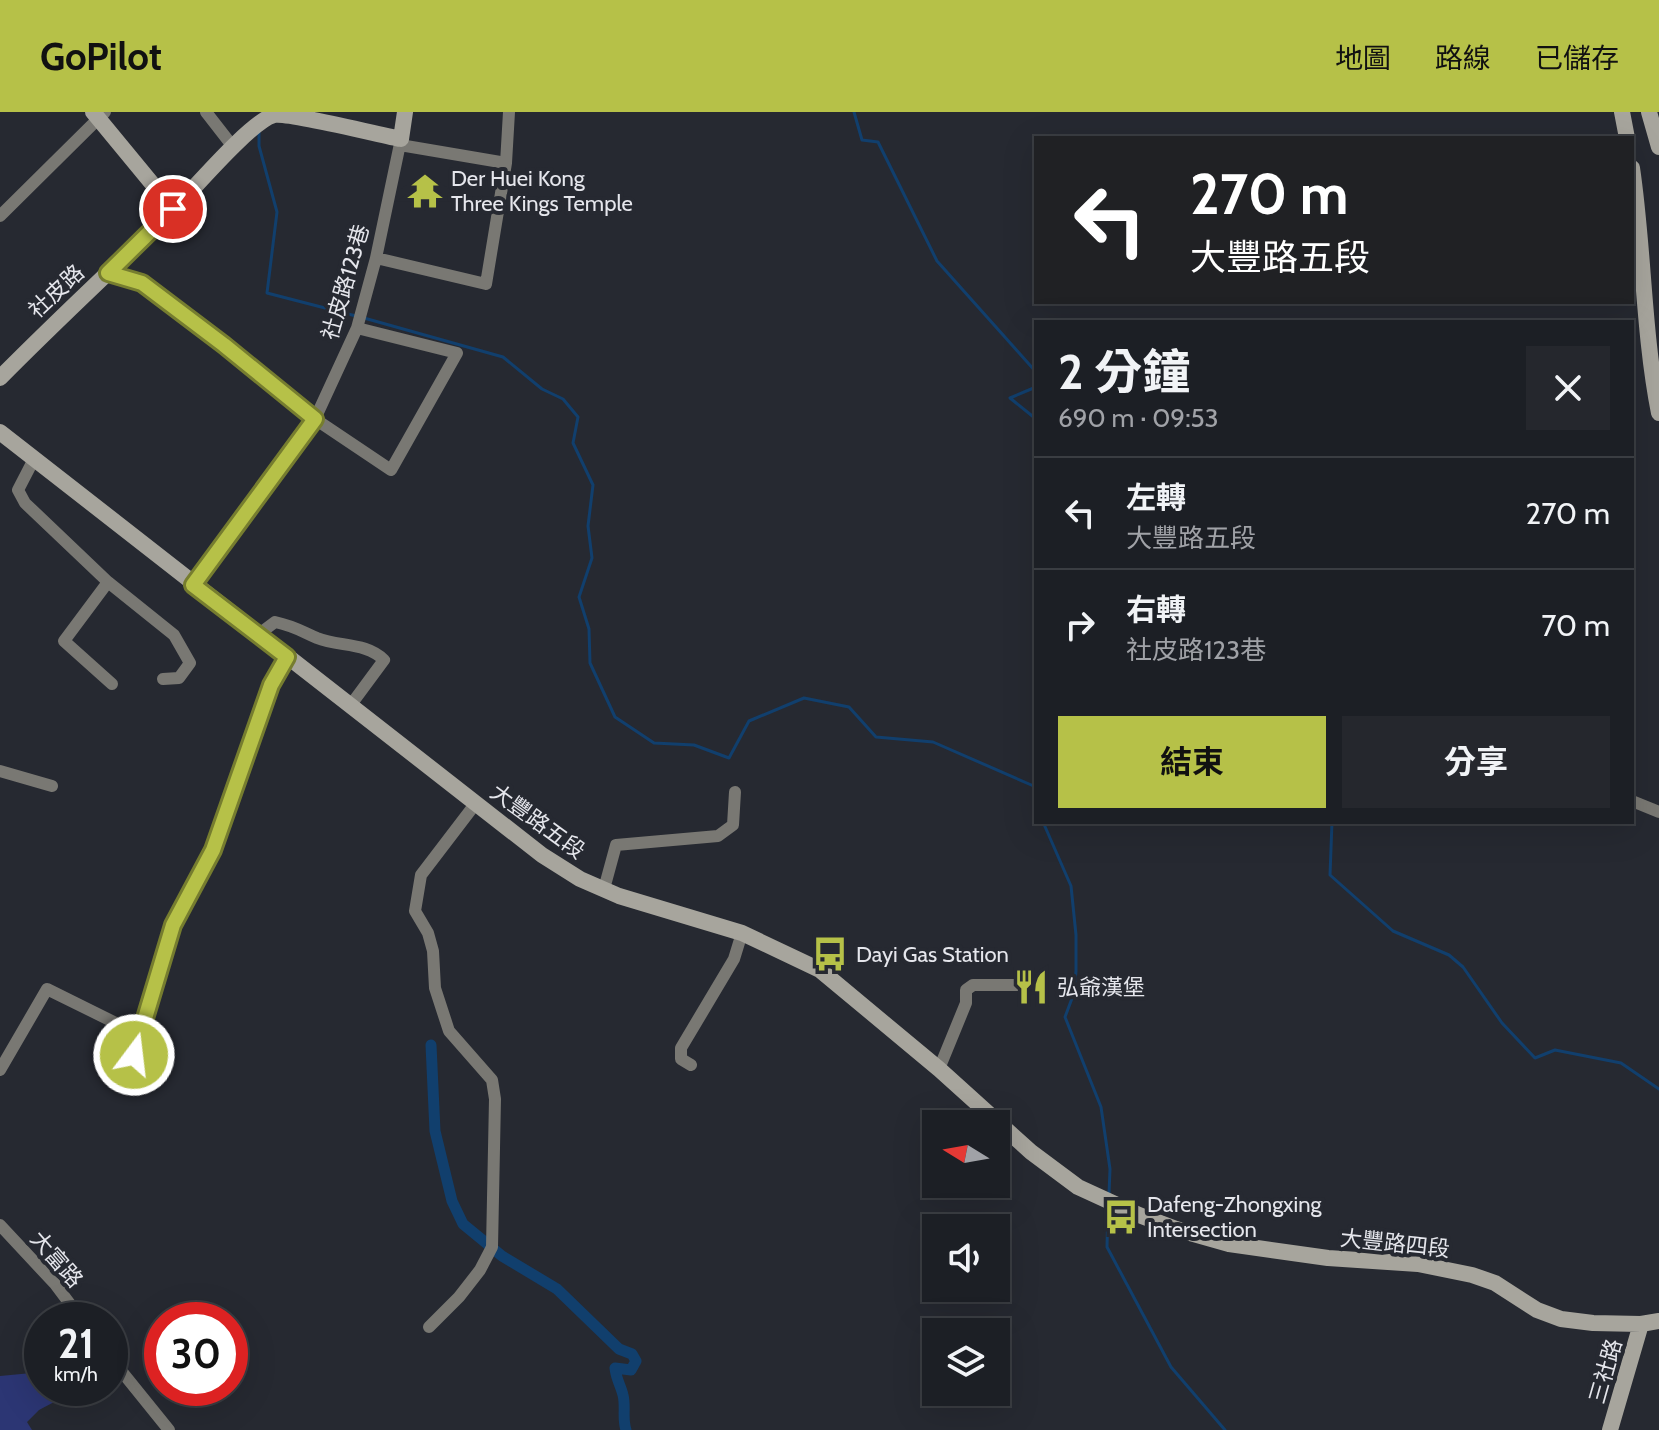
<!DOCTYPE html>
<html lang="zh-TW">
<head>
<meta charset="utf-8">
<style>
	body { margin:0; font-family:Cabin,"Noto Sans TC",sans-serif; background:#25272d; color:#f1f3f6; height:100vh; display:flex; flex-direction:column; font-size:30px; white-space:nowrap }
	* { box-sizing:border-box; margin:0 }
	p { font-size:26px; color:#a0a2a7 }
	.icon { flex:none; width:44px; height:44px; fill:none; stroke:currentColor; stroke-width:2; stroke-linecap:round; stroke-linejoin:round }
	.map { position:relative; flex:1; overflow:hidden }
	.panel { position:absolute; left:1034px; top:208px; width:600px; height:504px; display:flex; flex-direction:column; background:#1c1f25; border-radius:0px; box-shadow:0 8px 32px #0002,0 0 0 2px #3a3d42 }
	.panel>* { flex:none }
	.hud { position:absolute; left:1034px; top:24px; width:600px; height:168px; border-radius:0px; box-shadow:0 8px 32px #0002,0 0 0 2px #3a3d42; background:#202124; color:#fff; overflow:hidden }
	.needle { width:52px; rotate:281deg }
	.fabs { position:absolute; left:922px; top:998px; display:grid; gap:16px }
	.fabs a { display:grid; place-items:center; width:88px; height:88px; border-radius:0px; background:#1c1f25; box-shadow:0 8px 32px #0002,0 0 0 2px #3a3d42; font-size:40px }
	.speed { position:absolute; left:24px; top:1190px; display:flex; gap:16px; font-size:40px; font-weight:700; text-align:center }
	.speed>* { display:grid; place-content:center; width:104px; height:104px; border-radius:50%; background:#1c1f25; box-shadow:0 8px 32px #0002,0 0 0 2px #3a3d42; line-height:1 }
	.speed small { font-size:20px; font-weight:400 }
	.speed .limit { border:12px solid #d22; background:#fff; color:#111 }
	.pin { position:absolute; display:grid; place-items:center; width:68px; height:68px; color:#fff; margin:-34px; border:4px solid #fff; border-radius:50%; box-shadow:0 2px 8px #0007 }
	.me { position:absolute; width:88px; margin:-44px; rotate:15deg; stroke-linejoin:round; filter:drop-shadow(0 0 6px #0008) }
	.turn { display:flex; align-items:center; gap:28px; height:168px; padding:0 24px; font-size:36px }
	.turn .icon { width:104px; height:104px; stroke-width:2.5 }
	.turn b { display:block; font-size:56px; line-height:68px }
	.round { display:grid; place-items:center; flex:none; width:84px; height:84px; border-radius:0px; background:#25272d }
	.head { display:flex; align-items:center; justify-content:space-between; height:136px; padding:0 24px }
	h1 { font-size:48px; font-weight:700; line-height:60px }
	.cta { display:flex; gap:16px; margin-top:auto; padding:16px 24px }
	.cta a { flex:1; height:92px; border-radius:0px; background:#b6c148; color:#111; font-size:32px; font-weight:700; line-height:92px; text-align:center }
	.cta a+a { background:#25272d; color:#f1f3f6 }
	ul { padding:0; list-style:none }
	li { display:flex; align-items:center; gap:24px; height:112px; padding:0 24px; border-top:2px solid #3a3d42 }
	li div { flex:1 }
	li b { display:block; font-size:30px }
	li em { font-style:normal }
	header { display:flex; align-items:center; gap:48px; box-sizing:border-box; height:112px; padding:0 40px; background:#b6c148; color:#111 }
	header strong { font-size:38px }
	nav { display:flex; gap:44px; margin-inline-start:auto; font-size:28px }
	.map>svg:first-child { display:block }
	.green { fill:#2c3674 }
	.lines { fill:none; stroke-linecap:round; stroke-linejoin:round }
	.stream { stroke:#113f6d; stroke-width:3 }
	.canal { stroke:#113f6d; stroke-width:11 }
	.street { stroke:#797873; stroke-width:12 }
	.secondary { stroke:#a7a59d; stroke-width:16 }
	.route-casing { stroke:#767d2f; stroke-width:20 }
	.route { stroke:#b6c148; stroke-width:14 }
	.labels { text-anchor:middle; stroke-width:8; stroke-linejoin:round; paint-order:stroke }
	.poi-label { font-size:22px; fill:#e5e6ec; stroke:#262931; text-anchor:start }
	.street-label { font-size:22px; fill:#e5e6ec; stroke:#262931 }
</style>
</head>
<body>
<header>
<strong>GoPilot</strong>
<nav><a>地圖</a><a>路線</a><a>已儲存</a></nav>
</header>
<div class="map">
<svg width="1659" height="1318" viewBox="0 0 1659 1318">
	<rect width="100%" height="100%" fill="#262931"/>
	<!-- green -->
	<path class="green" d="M 42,1260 L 42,1276 L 56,1276 L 56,1289 L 39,1298 L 27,1310 L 32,1318 L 0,1318 L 0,1264 Z"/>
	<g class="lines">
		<!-- stream -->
		<path class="stream" d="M 854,0 L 862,28 L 878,30 L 937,149 L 1036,260
			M 259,20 L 259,34 L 277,100 L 267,181 L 356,204
			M 364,206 L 503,245 L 542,277 L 563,287 L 578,305 L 573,331 L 593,373 L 588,414 L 592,446 L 579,485 L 589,517 L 590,551 L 615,605 L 654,631 L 694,633 L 729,646 L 749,609 L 804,586 L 849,595 L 876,625 L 933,630 L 1036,675
			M 1036,275 L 1010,286 L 1036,307
			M 1043,710 L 1071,774 L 1076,823 L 1076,859 L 1074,881 L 1065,905 L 1101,995 L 1110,1057 L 1109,1082
			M 1332,710 L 1330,763 L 1393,819 L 1449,843 L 1463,855 L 1502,911 L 1535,946 L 1555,938 L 1621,951 L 1659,977
			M 1108,1094 L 1107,1135 L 1171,1255 L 1225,1318"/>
		<!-- canal -->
		<path class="canal" d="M 431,933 L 435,1019 L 452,1089 L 463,1112 L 502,1144 L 557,1177 L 619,1237 L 632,1242 L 636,1249 L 631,1258 L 615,1256 C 616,1267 621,1274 623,1283 C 626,1295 622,1306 626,1318"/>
		<!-- street -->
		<path class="street" d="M 206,0 L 234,36
			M 400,33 L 506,51
			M 0,104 L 105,0
			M 376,146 L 486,172 L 506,51 L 509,0
			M 108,161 L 142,171 L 224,233 L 315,307 L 391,358 L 457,241 L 357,216
			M 34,347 L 18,378 L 25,391 L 108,470 L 174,523 L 190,551 L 179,566 L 163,567
			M 108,470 L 64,529 L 112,572
			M 193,473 L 315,307 L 357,216 L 376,146 L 401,27
			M 259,522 L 275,510 C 294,514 301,519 317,526 C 339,535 366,530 384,548 L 350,594
			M 0,659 L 52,674
			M 1632,689 L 1659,700
			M 604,777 L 616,733 L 718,724 L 733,713 L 735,680
			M 691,953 L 681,947 L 681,936 L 734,847 L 742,821
			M 939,957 L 966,891 L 966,878 L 973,873 L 1021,873
			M 0,958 L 47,877 L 140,923 L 173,813 L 213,738 L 271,573 L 287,545
			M 129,963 L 140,923
			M 0,1113 L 55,1172 L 82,1208
			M 429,1215 L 459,1185 L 480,1158 L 492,1135 L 495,987 L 492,968 L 449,919 L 435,876 L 433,839 L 428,821 L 415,799 L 421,763 L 476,691
			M 110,1245 L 169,1318"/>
		<!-- secondary -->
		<path class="secondary" d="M 93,0 L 173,97
			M 1622,0 L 1627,26
			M 1649,0 L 1659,35
			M 1632,56 C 1644,137 1643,220 1659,301
			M 0,266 C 56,209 115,155 172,99 C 192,79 251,9 274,3 C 288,0 380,23 401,27 L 405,0
			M 0,320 L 542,743 L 580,767 L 619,784 L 742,821 L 820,858 L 939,957 L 1031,1040 L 1078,1075 L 1139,1103 L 1176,1117 L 1229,1132 L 1328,1146 L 1418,1152 L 1472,1163 L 1495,1171 L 1537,1198 L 1561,1207 L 1593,1211 L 1641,1212 L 1659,1209
			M 1610,1318 L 1641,1212"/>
	</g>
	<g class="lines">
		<!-- route casing -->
		<g class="route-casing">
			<path id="route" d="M 134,943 L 173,813 L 213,738 L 271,573 L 287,545 L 193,473 L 315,307 L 224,233 L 142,171 L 108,161 L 173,97"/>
		</g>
		<!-- route -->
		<use href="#route" class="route"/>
	</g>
	<!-- icons -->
	<defs>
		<g id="temple-bare" transform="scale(2.76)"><path d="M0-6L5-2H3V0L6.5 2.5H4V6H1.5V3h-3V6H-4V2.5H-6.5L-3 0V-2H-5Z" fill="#b6c148" stroke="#262931" stroke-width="2.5" paint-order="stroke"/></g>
		<g id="bus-bare" transform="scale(2.76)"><path d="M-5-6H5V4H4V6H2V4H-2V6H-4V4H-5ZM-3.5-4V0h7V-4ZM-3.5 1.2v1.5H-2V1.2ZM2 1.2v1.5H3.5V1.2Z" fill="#b6c148" stroke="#262931" stroke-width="2.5" paint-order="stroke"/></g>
		<g id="restaurant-bare" transform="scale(2.76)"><path d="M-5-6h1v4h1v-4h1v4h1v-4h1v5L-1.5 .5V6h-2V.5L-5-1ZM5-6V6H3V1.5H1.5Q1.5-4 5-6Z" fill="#b6c148" stroke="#262931" stroke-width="2.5" paint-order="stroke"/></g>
	</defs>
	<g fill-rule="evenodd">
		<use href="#temple-bare" x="425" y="79"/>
		<use href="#bus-bare" x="830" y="842"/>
		<use href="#restaurant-bare" x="1031" y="875"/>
		<use href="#bus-bare" x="1121" y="1105"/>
	</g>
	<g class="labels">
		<!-- poi labels -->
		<g class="poi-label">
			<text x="451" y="74">Der Huei Kong<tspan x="451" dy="25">Three Kings Temple</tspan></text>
			<text x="856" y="850">Dayi Gas Station</text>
			<text x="1057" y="883">弘爺漢堡</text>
			<text x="1147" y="1100">Dafeng-Zhongxing<tspan x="1147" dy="25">Intersection</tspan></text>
		</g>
		<!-- street labels -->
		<g class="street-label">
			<text transform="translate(345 170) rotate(-74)" y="8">社皮路123巷</text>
			<text transform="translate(56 179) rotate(-43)" y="8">社皮路</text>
			<text transform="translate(538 709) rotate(36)" y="8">大豐路五段</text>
			<text transform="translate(1395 1131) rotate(6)" y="8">大豐路四段</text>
			<text transform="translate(57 1147) rotate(49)" y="8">大富路</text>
			<text transform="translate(1605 1259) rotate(-74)" y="8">三社路</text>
		</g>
	</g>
</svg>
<div class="fabs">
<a><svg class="needle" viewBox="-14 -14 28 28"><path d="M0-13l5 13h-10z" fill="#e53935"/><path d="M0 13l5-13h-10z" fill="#a0a2a7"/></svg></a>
<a><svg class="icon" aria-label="sound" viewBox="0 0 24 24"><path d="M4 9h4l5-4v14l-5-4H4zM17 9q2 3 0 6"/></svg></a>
<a><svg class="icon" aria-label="layers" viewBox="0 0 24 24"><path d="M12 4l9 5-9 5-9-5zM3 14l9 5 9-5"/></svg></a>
</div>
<div class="speed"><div>21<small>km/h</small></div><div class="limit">30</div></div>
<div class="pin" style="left:173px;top:97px;background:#d93025"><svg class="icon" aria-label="arrive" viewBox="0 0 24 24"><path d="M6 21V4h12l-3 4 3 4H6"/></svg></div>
<svg class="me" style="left:134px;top:943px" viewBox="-20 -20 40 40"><circle r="17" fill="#b6c148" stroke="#fff" stroke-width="3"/><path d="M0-11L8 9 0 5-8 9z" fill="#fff"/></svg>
<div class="hud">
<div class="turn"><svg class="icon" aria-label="left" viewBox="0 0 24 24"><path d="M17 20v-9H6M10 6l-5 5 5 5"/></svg><div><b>270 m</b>大豐路五段</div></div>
</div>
<section class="panel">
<div class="head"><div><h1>2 分鐘</h1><p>690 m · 09:53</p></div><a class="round"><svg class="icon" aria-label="close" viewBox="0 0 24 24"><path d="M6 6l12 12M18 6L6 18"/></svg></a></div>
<ul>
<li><svg class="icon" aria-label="left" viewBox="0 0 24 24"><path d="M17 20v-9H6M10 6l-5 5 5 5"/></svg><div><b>左轉</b><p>大豐路五段</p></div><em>270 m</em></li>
<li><svg class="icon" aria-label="right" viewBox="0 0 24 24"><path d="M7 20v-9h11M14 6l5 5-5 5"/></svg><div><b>右轉</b><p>社皮路123巷</p></div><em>70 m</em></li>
</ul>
<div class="cta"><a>結束</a><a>分享</a></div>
</section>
</div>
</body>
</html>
